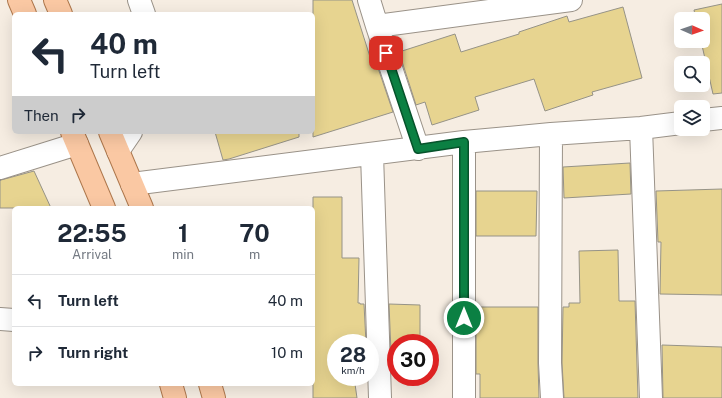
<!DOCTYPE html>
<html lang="en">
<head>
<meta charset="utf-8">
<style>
	body { margin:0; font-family:"Public Sans",sans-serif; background:#f2f2f3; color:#1f2937; height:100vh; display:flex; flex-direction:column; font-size:15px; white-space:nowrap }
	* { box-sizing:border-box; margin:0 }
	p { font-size:13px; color:#747a83 }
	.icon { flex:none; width:22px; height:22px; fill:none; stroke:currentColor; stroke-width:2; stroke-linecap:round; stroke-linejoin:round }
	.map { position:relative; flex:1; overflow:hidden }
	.drawer { position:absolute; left:12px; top:206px; width:303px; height:180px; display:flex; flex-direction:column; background:#fff; border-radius:6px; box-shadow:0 4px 16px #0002 }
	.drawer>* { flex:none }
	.hud { position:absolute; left:12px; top:12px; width:303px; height:122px; border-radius:6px; box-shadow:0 4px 16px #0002; background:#fff; color:#1f2937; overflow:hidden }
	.needle { width:26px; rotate:92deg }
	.tools { position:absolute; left:674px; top:12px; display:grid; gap:8px }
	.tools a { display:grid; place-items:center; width:36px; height:36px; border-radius:6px; background:#fff; box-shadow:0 4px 16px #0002; font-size:20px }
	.speed { position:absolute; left:327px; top:334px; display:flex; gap:8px; font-size:20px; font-weight:700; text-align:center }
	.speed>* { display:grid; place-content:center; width:52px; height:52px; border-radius:50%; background:#fff; box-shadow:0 4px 16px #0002; line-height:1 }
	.speed small { font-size:10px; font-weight:400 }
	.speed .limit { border:6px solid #d22; background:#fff; color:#111 }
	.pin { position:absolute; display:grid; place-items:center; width:34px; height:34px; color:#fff; margin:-17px; border-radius:8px; box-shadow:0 2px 6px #0006 }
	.me { position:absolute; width:44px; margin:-22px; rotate:0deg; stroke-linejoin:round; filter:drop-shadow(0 0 3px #0008) }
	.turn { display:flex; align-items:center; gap:14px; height:84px; padding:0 12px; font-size:18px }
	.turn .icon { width:52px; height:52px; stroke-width:2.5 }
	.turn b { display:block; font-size:28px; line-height:34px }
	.then { display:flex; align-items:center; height:38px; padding:0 12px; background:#0003; gap:8px; font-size:15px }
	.eta { display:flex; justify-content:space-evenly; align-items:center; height:68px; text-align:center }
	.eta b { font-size:24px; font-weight:700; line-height:28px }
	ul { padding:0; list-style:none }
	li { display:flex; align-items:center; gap:12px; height:52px; padding:0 12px; border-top:1px solid #e0e1e3 }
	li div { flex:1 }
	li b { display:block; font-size:15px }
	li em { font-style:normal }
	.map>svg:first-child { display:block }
	.building { fill:#e7d490; stroke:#969387 }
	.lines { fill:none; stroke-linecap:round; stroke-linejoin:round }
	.minor-casing { stroke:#9a9288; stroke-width:24 }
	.major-casing { stroke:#ae774c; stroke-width:24 }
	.minor { stroke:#fff; stroke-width:22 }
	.major { stroke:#fac8a3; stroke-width:22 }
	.route-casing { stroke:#07532c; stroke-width:10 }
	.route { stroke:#0b8043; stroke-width:7 }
</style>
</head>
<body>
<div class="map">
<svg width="722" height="398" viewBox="0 0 722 398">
	<rect width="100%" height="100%" fill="#f6ede2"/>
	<!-- building -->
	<path class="building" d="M 313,0 L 352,0 L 371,60 L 375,59 L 393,112 L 313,137 Z
		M 722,4 L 722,93 L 713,94 L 701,41 L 703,41 L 703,19 L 696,19 L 694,10 Z
		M 623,7 L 642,78 L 592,92 L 593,95 L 545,111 L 534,79 L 475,97 L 479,110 L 432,125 L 425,102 L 416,105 L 399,52 L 455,34 L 461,52 L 519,34 L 519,32 L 567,16 L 569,22 Z
		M 215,132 L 299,132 L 299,137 L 229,159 L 223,160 Z
		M 630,163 L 631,194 L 564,198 L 563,167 Z
		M 34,171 L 51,208 L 0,208 L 0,181 L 1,180 Z
		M 722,189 L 722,295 L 660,294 L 661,242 L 658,242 L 656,191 Z
		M 476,191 L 537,191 L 536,236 L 476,236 Z
		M 313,197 L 342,197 L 342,258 L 359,258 L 358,303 L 360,303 L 360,304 L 364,304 L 366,343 L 336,343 L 336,377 L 354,377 L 357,398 L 313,398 Z
		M 618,250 L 619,301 L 635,301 L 638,398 L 564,398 L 562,363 L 563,307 L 569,307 L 569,303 L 580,303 L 579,251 Z
		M 389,304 L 420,305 L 420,343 L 396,343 L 396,353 L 391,352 Z
		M 476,307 L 538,307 L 538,363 L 539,398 L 480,398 L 480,374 L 476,374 Z
		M 662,345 L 722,347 L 722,398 L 663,398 Z"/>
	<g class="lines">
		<!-- minor casing -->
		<g class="minor-casing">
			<path id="minor" d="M 139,0 L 144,14
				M 369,0 L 377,26 L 418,149
				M 377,26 L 571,0
				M 703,120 L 722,118
				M 641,128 L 651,398
				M 551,134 L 550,363 L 552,398
				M 118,151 L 131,132
				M 372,154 L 380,398
				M 0,168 L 77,144
				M 132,184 L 464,142 L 551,134 L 641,128 L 681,123
				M 0,319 L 14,320
				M 464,398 L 464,142"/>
		</g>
		<!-- major casing -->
		<g class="major-casing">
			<path id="major" d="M 19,0 L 25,14
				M 55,0 L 61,14
				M 72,132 L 104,208
				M 110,132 L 142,208
				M 171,384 L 175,398
				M 210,384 L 214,398"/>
		</g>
		<!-- minor -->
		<use href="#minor" class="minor"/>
		<!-- major -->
		<use href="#major" class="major"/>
	</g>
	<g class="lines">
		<!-- route casing -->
		<g class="route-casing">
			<path id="route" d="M 386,53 L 418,149 L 464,142 L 464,318"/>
		</g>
		<!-- route -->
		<use href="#route" class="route"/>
	</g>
</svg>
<div class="tools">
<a><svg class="needle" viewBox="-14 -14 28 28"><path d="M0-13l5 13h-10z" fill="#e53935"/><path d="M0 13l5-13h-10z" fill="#747a83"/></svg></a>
<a><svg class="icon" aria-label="search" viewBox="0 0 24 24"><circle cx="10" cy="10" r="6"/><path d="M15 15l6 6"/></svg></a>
<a><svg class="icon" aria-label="layers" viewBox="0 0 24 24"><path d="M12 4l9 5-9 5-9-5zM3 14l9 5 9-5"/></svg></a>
</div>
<div class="speed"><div>28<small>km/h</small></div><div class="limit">30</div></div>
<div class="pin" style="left:386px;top:53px;background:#d93025"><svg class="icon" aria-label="arrive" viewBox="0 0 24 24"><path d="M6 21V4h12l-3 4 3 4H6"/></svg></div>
<svg class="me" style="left:464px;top:318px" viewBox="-20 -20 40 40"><circle r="17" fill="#0b8043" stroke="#fff" stroke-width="3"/><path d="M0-11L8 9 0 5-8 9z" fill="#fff"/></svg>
<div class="hud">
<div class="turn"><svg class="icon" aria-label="left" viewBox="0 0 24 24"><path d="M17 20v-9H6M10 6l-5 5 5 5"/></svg><div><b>40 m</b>Turn left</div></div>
<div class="then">Then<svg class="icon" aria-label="right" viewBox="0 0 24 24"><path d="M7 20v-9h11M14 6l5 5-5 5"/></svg></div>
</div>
<section class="drawer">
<div class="eta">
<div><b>22:55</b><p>Arrival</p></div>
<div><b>1</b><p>min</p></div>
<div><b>70</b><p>m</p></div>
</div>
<ul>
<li><svg class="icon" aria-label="left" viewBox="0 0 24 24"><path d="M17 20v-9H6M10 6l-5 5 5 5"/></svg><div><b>Turn left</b></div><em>40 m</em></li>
<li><svg class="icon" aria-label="right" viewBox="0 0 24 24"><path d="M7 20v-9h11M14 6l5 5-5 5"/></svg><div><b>Turn right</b></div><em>10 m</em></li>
</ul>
</section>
</div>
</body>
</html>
